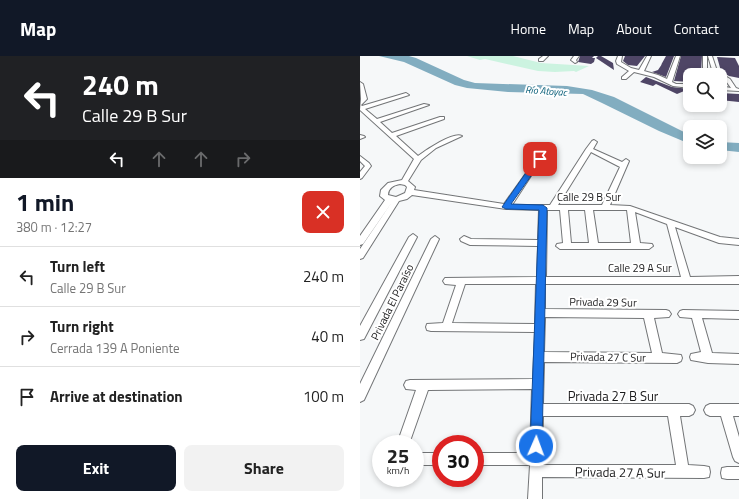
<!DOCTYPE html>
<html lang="en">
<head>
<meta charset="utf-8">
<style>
	:root { --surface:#fff; --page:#f2f2f2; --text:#222; --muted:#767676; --line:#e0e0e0; --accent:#111827 }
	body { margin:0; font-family:"Titillium Web",sans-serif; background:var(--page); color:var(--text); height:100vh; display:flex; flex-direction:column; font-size:15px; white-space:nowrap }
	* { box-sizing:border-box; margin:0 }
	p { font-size:13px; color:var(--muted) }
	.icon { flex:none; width:22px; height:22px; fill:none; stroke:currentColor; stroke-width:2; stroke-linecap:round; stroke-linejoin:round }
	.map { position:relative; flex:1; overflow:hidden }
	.panel { display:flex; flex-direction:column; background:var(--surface); width:360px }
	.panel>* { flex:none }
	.top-card { background:#202124; color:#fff; overflow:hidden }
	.controls { position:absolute; left:323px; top:12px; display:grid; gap:8px }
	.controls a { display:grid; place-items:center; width:44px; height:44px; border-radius:8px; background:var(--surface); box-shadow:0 2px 6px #0003; font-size:20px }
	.speed { position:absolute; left:12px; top:379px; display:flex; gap:8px; font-size:20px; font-weight:700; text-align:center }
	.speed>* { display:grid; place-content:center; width:52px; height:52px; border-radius:50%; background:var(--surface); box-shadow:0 2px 6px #0003; line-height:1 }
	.speed small { font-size:10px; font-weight:400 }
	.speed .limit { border:6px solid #d22; background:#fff; color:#111 }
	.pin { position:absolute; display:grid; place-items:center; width:34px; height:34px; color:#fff; margin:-17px; border-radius:8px; box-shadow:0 2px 6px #0006 }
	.me { position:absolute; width:44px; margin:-22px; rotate:2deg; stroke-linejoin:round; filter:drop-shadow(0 0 3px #0008) }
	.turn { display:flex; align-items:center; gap:14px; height:84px; padding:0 16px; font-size:18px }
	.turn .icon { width:52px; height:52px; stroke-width:2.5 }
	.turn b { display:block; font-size:28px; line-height:34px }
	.lanes { display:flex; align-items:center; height:38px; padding:0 16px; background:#0003; justify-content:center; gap:20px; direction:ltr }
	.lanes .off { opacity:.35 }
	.round { display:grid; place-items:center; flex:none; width:42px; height:42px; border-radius:8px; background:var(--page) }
	.headline { display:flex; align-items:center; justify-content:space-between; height:68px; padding:0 16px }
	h1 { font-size:24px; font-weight:700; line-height:30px; color:var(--accent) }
	.primary-button { display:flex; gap:8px; margin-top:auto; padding:8px 16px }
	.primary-button a { flex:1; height:46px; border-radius:8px; background:var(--accent); color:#fff; font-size:16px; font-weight:700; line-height:46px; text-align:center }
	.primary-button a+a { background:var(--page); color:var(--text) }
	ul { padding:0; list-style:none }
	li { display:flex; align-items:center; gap:12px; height:60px; padding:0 16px; border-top:1px solid var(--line) }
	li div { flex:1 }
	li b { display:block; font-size:15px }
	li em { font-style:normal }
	header { display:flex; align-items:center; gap:24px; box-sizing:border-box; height:56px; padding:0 20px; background:var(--accent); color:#fff }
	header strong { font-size:19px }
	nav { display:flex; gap:22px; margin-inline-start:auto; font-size:14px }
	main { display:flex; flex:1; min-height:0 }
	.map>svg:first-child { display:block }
	.green { fill:#ccf3e0 }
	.water { fill:#82adc0 }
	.building { fill:#4f4666 }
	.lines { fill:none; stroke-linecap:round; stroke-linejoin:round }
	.minor-casing { stroke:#737577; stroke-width:2 }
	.minor { fill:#fff; fill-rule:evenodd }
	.route { fill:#1a73e8; stroke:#114b97 }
	.labels { text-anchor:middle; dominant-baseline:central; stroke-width:4; stroke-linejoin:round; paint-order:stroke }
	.far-water-label { font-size:10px; font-style:italic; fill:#045b76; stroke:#fff }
	.street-label { font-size:11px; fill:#1b1b1c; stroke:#fff }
	.near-street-label { font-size:13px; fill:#1b1b1c; stroke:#fff }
</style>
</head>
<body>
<header>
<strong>Map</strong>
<nav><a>Home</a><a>Map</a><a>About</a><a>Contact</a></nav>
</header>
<main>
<section class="panel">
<div class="top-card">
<div class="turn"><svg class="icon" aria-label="left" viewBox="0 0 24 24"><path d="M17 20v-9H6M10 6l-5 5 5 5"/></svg><div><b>240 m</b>Calle 29 B Sur</div></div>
<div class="lanes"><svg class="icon" aria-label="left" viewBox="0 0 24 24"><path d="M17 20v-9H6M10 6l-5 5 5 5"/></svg><svg class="icon off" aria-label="ahead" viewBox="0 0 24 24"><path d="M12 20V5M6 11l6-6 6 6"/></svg><svg class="icon off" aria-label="ahead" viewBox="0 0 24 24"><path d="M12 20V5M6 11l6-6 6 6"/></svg><svg class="icon off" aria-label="right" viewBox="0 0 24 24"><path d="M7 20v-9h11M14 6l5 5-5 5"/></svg></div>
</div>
<div class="headline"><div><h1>1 min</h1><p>380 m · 12:27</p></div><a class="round" style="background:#d93025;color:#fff"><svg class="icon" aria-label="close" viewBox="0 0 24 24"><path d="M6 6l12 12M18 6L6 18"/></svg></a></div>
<ul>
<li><svg class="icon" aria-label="left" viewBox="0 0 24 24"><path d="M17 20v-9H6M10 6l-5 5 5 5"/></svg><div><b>Turn left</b><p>Calle 29 B Sur</p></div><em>240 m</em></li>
<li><svg class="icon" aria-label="right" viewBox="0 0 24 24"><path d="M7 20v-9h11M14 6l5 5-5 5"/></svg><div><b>Turn right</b><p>Cerrada 139 A Poniente</p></div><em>40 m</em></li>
<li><svg class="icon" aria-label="arrive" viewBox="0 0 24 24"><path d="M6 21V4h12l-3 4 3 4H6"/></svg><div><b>Arrive at destination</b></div><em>100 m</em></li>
</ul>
<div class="primary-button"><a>Exit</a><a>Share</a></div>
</section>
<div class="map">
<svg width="379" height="443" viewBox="0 0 379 443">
	<rect width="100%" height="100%" fill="#f6f8f9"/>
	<path class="green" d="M107,0h46l28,7 48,3 -13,6 -2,-1 -19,1 -17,-1 -53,-12 -5,1z"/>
	<path class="water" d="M19,0h30l7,2 48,22 11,3 92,3 25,4 22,7 76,38v9l-31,-13 -57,-28 -19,-9 -75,-2 -41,-4 -12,-3 -51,-23z
		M360,86l19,1v9l-19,-2z"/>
	<path class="building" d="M220,0h14l-2,2h3l-1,4 -3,2 -13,-2z
		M238,0h3l12,7 1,7 -18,-12z
		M265,0h20l-8,10 -9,-1 -5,-4z
		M306,0h8l-8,21 -14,-5 6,-2 4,-6 -1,1z
		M321,0h21l-1,17 -2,-1v3h-9v7l-16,-1z
		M357,1l18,1 4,8v12l-10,-2 -8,-5z
		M286,21l26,10 17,2 -12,5 -21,-10 -3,2 -13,-4z
		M360,37l19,1v8l-19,-2z"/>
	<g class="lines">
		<g class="minor-casing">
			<path id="minor" d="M183,0h5l-5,5h-4v-2z
				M214,0h5l-3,4 1,2 -2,1 -4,-3z
				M258,0h4l-1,6 10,6 8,2 8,-14h4l-7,15 14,4 9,4 9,-23h4l-8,26 4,2h14v4l-17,-2 -19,-9 -20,-5 -8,7h-4v-2l7,-6 -12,-7 -1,-3z
				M343,0h4v19h-4z
				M348,0h4l5,15 13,8 6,9 3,1v2l-19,-1v-4l11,2 -5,-7 -6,-4v-2l-7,-2z
				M0,26l3,2 4,15 -6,6 1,1 44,-13 3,2 -44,14 12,10 47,-15 5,1 -49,17 12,11 48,-16h4v2l-48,17 22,20c8,-6 36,-25 44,-20l-26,12 -15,12 -13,21 7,6 -1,3 90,14 32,-45v-3h4l2,3 -30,46h38l36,-56 6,-8 2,-1 3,2 -4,7 29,13 4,-3 3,2 -19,44 20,1 90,31 19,2v6l-20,-2 -44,-16 15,50 49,-1v8h-194v25l121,1 3,1 2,3 -2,3 -15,1 8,35 19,2 1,3 -1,3 -4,2 -133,-1 -1,42h146l4,2 2,4 -2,4 -4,2h-9l8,49 16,1 5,1 1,5 -1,5 -5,1 -162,-1v22h-14l2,-34h-55v-12h55l2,-64 -104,1 -19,54h-12l19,-54 -10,-1 -2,-4 2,-4 4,-1 123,-1 2,-47 -104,-1 -4,-1 -1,-3 1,-3 16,-1 13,-38 -11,-1 -2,-3 2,-3 92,-1 1,-31 -68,-1 -9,-4 -1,-2 4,-3 7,3 67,1 1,-30 -33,-1 -94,-14 -5,4 -8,2 -36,57 -3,1v-10l32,-47 -29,42 -3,1v-9l25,-36 -5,-4 1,-6 7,-7 14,-3 12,-21 -54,-49 1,-11zM231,96l29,15 -18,38h-44zM40,128l5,1 2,2 -2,6 -9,4 -8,-2c0,-7 6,-10 12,-11zM187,154h13l3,33 -6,1 -1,2 4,3h89l4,-3 -1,-2 -12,-1 -5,-31 32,12 14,53h-135zM208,154h17l4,33h-18zM233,154h34l4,33h-33zM105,228h71l-1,40 -83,-1zM185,261l99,1 8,35 -108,-1zM183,360h125l8,49h-134z
				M0,79l4,1 1,1 -5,2z
				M0,100l9,7 2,3 -9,12 -2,1v-7l5,-6 -5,-5z
				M53,178l4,3 -53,102 -4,1v-14l49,-89z
				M75,180l4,3 -75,161 -4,2v-18l71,-145z
				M323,254l56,1v8l-37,-1 10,35 27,1v10l-31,-1 -17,-3 -1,-3 1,-3 10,-2 -9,-34 -12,-1 -2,-3 2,-3z
				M350,348h29v12h-6l6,21v26l-4,-2 -2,-4 -12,-41h-11l-4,-2 -2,-4 2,-4z
				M55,397h26v12h-26z
				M367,411h12v12h-12l-5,-1 -1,-5 1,-5z"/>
		</g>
		<use href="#minor" class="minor"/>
	</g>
	<path class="route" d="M177,101l6,2 -32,45 32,1 4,3 -5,238 -1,5 -5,2 -4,-2 -2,-5 9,-236 -33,-1 -4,-2z"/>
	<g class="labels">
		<g class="far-water-label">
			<text transform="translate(186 35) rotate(4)">Río Atoyac</text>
		</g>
		<g class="street-label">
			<text x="229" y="141">Calle 29 B Sur</text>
			<text x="280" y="212">Calle 29 A Sur</text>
			<text transform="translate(32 246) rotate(-64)">Privada El Paraíso</text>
			<text transform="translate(243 246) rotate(1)">Privada 29 Sur</text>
			<text transform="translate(248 301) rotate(1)">Privada 27 C Sur</text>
		</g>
		<g class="near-street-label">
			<text x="253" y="340">Privada 27 B Sur</text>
			<text transform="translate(260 416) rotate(1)">Privada 27 A Sur</text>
		</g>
	</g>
</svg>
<div class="controls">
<a><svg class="icon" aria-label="search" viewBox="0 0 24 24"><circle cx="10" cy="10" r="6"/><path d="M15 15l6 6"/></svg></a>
<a><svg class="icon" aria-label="layers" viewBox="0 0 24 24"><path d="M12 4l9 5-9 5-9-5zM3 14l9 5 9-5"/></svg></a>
</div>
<div class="speed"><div>25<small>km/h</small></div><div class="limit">30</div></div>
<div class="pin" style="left:180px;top:103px;background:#d93025"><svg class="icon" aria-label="arrive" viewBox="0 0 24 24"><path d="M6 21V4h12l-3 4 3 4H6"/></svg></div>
<svg class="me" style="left:176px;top:390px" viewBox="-20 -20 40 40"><circle r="17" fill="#1a73e8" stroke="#fff" stroke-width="3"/><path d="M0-11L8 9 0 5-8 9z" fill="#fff"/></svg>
</div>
</main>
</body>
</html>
